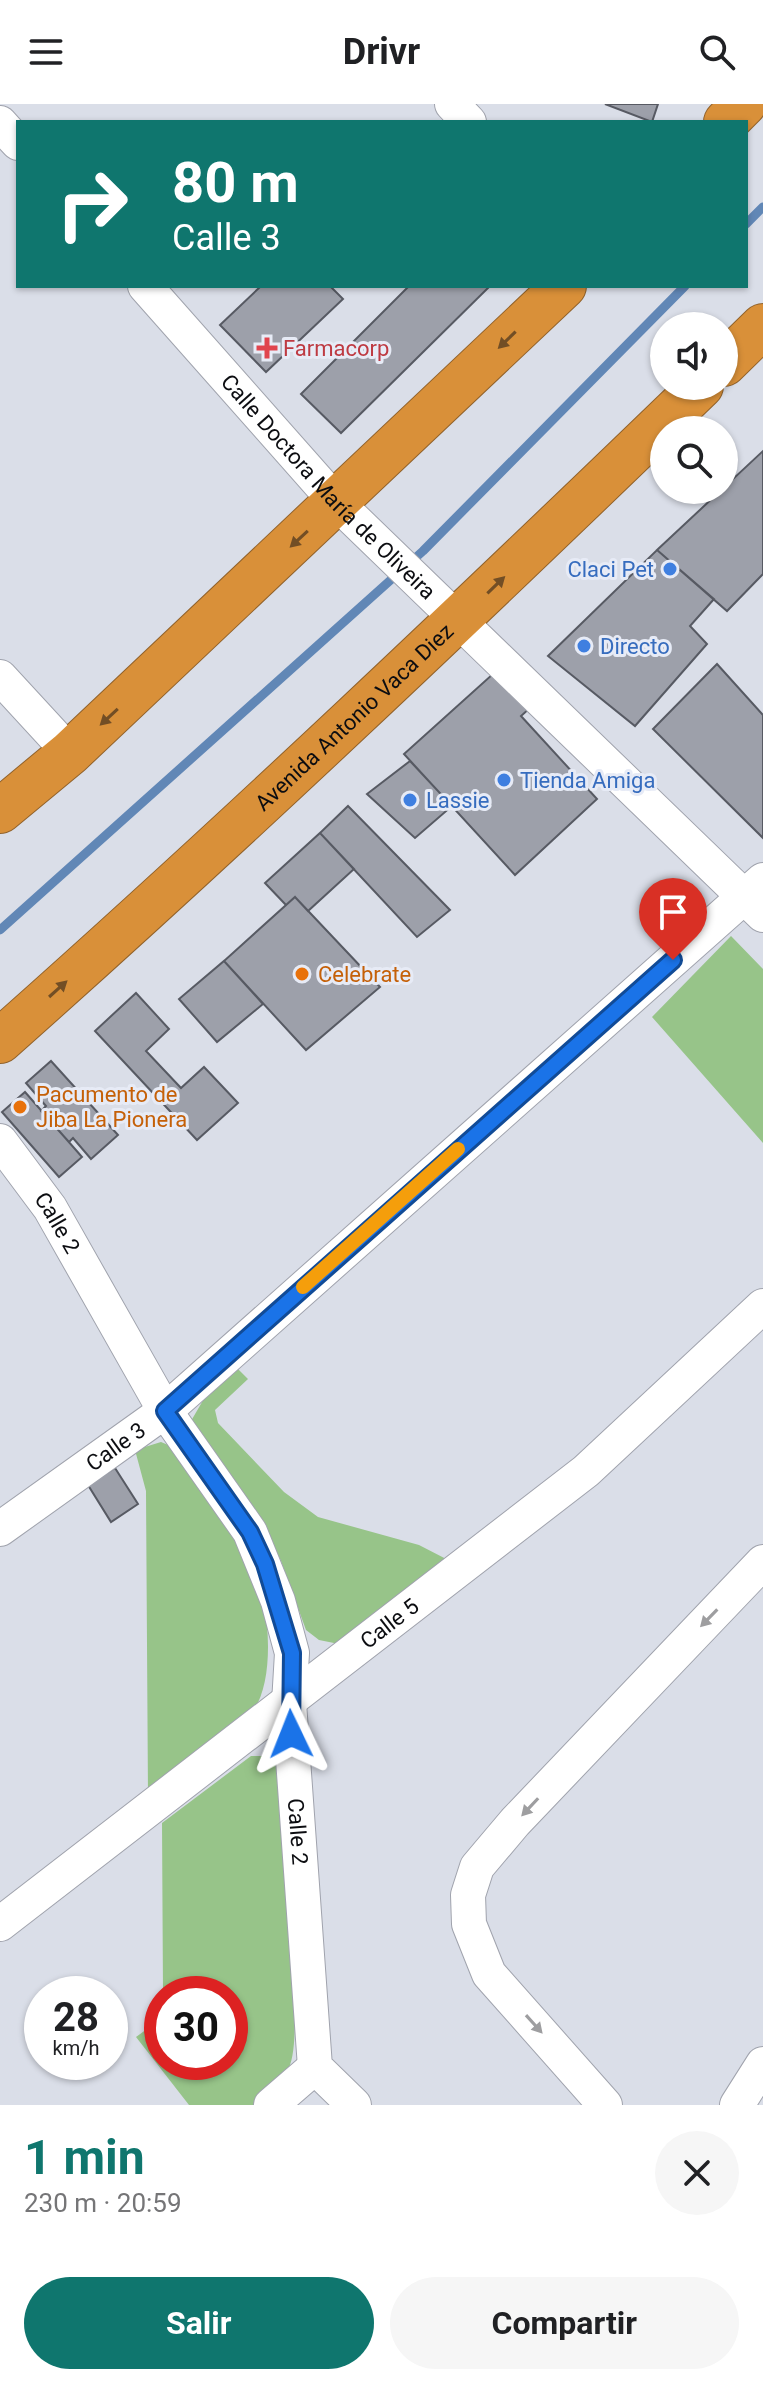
<!DOCTYPE html>
<html lang="es">
<head>
<meta charset="utf-8">
<style>
	:root { --surface:#fff; --page:#f6f6f6; --text:#202124; --muted:#757577; --accent:#0f766e }
	body { margin:0; font-family:Roboto,sans-serif; background:var(--page); color:var(--text); height:100vh; display:flex; flex-direction:column; font-size:30px; white-space:nowrap }
	* { box-sizing:border-box; margin:0 }
	p { font-size:26px; color:var(--muted) }
	.icon { flex:none; width:44px; height:44px; fill:none; stroke:currentColor; stroke-width:2; stroke-linecap:round; stroke-linejoin:round }
	.map { position:relative; height:2001px; overflow:hidden }
	.panel { display:flex; flex-direction:column; background:var(--surface); flex:1 }
	.panel>* { flex:none }
	.banner { position:absolute; left:16px; top:16px; width:732px; height:168px; border-radius:0px; box-shadow:0 2px 6px #0004; background:#0f766e; color:#fff; overflow:hidden }
	.fabs { position:absolute; left:650px; top:208px; display:grid; gap:16px }
	.fabs a { display:grid; place-items:center; width:88px; height:88px; border-radius:50%; background:var(--surface); box-shadow:0 2px 6px #0004; font-size:40px }
	.speed { position:absolute; left:24px; top:1872px; display:flex; gap:16px; font-size:40px; font-weight:700; text-align:center }
	.speed>* { display:grid; place-content:center; width:104px; height:104px; border-radius:50%; background:var(--surface); box-shadow:0 2px 6px #0004; line-height:1 }
	.speed small { font-size:20px; font-weight:400 }
	.speed .limit { border:12px solid #d22; background:#fff; color:#111 }
	.pin { position:absolute; display:grid; place-items:center; width:68px; height:68px; color:#fff; margin:-82px -34px; border-radius:50% 50% 50% 0; rotate:-45deg; box-shadow:0 0 8px #0007 }
	.pin .icon { rotate:45deg }
	.me { position:absolute; width:88px; margin:-44px; rotate:358deg; stroke-linejoin:round; filter:drop-shadow(0 0 6px #0008) }
	.turn { display:flex; align-items:center; gap:28px; height:168px; padding:0 24px; font-size:36px }
	.turn .icon { width:104px; height:104px; stroke-width:2.5 }
	.turn b { display:block; font-size:56px; line-height:68px }
	.round { display:grid; place-items:center; flex:none; width:84px; height:84px; border-radius:42px; background:var(--page) }
	.headline { display:flex; align-items:center; justify-content:space-between; height:136px; padding:0 24px }
	h1 { font-size:48px; font-weight:700; line-height:60px; color:var(--accent) }
	.primary-button { display:flex; gap:16px; margin-top:auto; padding:16px 24px }
	.primary-button a { flex:1; height:92px; border-radius:48px; background:var(--accent); color:#fff; font-size:32px; font-weight:700; line-height:92px; text-align:center }
	.primary-button a+a { background:var(--page); color:var(--text) }
	header { display:flex; justify-content:space-between; align-items:center; height:104px; padding:0 24px; background:var(--surface); font-size:36px; font-weight:700 }
	.map>svg:first-child { display:block }
	.green { fill:#97c489 }
	.lines { fill:none; stroke-linecap:round; stroke-linejoin:round }
	.stream { stroke:#6187b6; stroke-width:9 }
	.building { fill:#9da0aa; stroke:#575a63; stroke-width:2 }
	.minor-casing { stroke:#a0a3ad; stroke-width:36 }
	.highway-casing { stroke:#91622b; stroke-width:46 }
	.minor { stroke:#fff; stroke-width:34 }
	.highway { stroke:#d99039; stroke-width:44 }
	.oneway { fill:#724e25 }
	.oneway2 { fill:#9e9ea0 }
	.route-casing { stroke:#114b97; stroke-width:20 }
	.route { stroke:#1a73e8; stroke-width:14 }
	.slow { stroke:#f59e0b; stroke-width:14 }
	.health-dot { fill:#e0444e; stroke:#e7ebf6; stroke-width:3 }
	.shop-dot { fill:#3f7fe0; stroke:#e7ebf6; stroke-width:3 }
	.food-dot { fill:#e8710a; stroke:#e7ebf6; stroke-width:3 }
	.labels { text-anchor:middle; dominant-baseline:central; stroke-width:6; stroke-linejoin:round; paint-order:stroke }
	.health-label { font-size:22px; fill:#be3a42; stroke:#e7ebf6; text-anchor:start }
	.street-label { font-size:22px; fill:#0c0d11; stroke:#e7ebf6 }
	.shop-label { font-size:22px; fill:#366cbe; stroke:#e7ebf6; text-anchor:start }
	.food-label { font-size:22px; fill:#c56008; stroke:#e7ebf6; text-anchor:start }
</style>
</head>
<body>
<header><svg class="icon" aria-label="menu" viewBox="0 0 24 24"><path d="M4 6h16M4 12h16M4 18h16"/></svg>Drivr<svg class="icon" aria-label="search" viewBox="0 0 24 24"><circle cx="10" cy="10" r="6"/><path d="M15 15l6 6"/></svg></header>
<div class="map">
<svg width="763" height="2001" viewBox="0 0 763 2001">
	<rect width="100%" height="100%" fill="#dadee8"/>
	<path class="green" d="M731,832l32,33v174l-111,-126z
		M238,1265l10,10 -33,31 3,13 66,69 34,25 101,28 33,17 -113,82 -20,-4 -13,-10 -25,-69 -12,-24 -78,-116 14,-24z
		M161,1338l12,5c22,31 60,71 76,104 19,37 31,133 0,165 -29,30 -68,54 -101,81l-2,-306 -11,-41z
		M251,1652h18l6,6 2,12 18,252c-2,45 -5,47 -37,79h-69l-53,-68 26,-19v44h68v-68h-67l-1,-171z"/>
	<g class="lines">
		<path class="stream" d="M746,120l17,-17
			M0,826l423,-379 262,-265"/>
	</g>
	<path class="building" d="M605,0h53l-6,18z
		M261,182h69l13,13 -77,73 -46,-47z
		M409,182h81l-149,147 -40,-39z
		M763,347v123l-36,37 -70,-61z
		M657,446l57,49 -24,27 17,18 -72,82 -87,-70z
		M717,560l46,51v123l-110,-109z
		M494,569l37,34 -10,9 76,83 -82,76 -111,-121z
		M410,657l42,45 -37,32 -48,-44z
		M348,702l102,104 -33,27 -97,-104z
		M320,729l34,36 -46,42 -13,-14 -9,8 -21,-22z
		M295,793l85,90 -74,63 -82,-89z
		M224,857l39,43 -46,38 -38,-43z
		M136,889l33,36 -23,22 35,37 23,-21 34,36 -41,37 -102,-109z
		M51,957l67,74 -27,24 -18,-21 -4,4 -28,-31 5,-5 -20,-23z
		M25,988l57,65 -23,20 -57,-65z
		M115,1364l23,36 -27,18 -23,-37z"/>
	<g class="lines">
		<g class="minor-casing">
			<g id="minor">
				<path d="M452,0l17,18"/>
				<path d="M0,19l18,20"/>
				<path id="s1" d="M145,182l192,217 426,412"/>
				<path d="M0,573l70,76"/>
				<path id="s2" d="M0,1037l50,67 115,203 85,121 28,69 14,52 -3,50 26,364 39,38"/>
				<path id="s3" d="M0,1425l165,-118 598,-531"/>
				<path id="s4" d="M0,1820l586,-453 177,-165"/>
				<path d="M271,2001l44,-38"/>
				<path d="M605,2001l-116,-131 -20,-50 -1,-29 9,-28 38,-45 248,-260"/>
				<path d="M737,2001l26,-41"/>
			</g>
		</g>
		<g class="highway-casing">
			<g id="highway">
				<path d="M726,18l18,-18"/>
				<path d="M724,260l39,-38"/>
				<path d="M0,707l70,-58 494,-467"/>
				<path id="s5" d="M0,937c239,-212 471,-433 701,-655"/>
			</g>
		</g>
		<use href="#minor" class="minor"/>
		<use href="#highway" class="highway"/>
	</g>
	<defs><path id="oneway-solid" d="M-6-.8H1V-3.2L6.5 0L1 3.2V.8H-6Z" transform="scale(2)"/></defs>
	<g class="oneway">
		<use href="#oneway-solid" transform="translate(507 236) rotate(136)"/>
		<use href="#oneway-solid" transform="translate(299 435) rotate(137)"/>
		<use href="#oneway-solid" transform="translate(496 481) rotate(-44)"/>
		<use href="#oneway-solid" transform="translate(109 613) rotate(137)"/>
		<use href="#oneway-solid" transform="translate(58 885) rotate(-42)"/>
	</g>
	<g class="oneway2">
		<use href="#oneway-solid" transform="translate(709 1514) rotate(134)"/>
		<use href="#oneway-solid" transform="translate(530 1703) rotate(133)"/>
		<use href="#oneway-solid" transform="translate(534 1920) rotate(48)"/>
	</g>
	<g class="lines">
		<g class="route-casing">
			<path id="route" d="M291,1630l1,-81 -27,-89 -15,-32 -85,-121 508,-451"/>
		</g>
		<use href="#route" class="route"/>
		<path class="slow" d="M303,1183l155,-138"/>
	</g>
	<path class="health-dot" d="M263 232h8v8h8v8h-8v8h-8v-8h-8v-8h8z"/>
	<g class="shop-dot">
		<circle cx="670" cy="465" r="8"/>
		<circle cx="584" cy="542" r="8"/>
		<circle cx="504" cy="676" r="8"/>
		<circle cx="410" cy="696" r="8"/>
	</g>
	<g class="food-dot">
		<circle cx="302" cy="870" r="8"/>
		<circle cx="20" cy="1003" r="8"/>
	</g>
	<g class="labels">
		<g class="health-label">
			<text x="283" y="244">Farmacorp</text>
		</g>
		<g class="street-label">
			<text stroke="none"><textPath href="#s1" startOffset="272">Calle Doctora María de Oliveira</textPath></text>
			<text stroke="none"><textPath href="#s5" startOffset="480">Avenida Antonio Vaca Diez</textPath></text>
			<text stroke="none"><textPath href="#s2" startOffset="100">Calle 2</textPath></text>
			<text stroke="none"><textPath href="#s3" startOffset="142">Calle 3</textPath></text>
			<text stroke="none"><textPath href="#s4" startOffset="492">Calle 5</textPath></text>
			<text stroke="none"><textPath href="#s2" startOffset="772">Calle 2</textPath></text>
		</g>
		<g class="shop-label">
			<text x="654" y="465" text-anchor="end">Claci Pet</text>
			<text x="600" y="542">Directo</text>
			<text x="520" y="676">Tienda Amiga</text>
			<text x="426" y="696">Lassie</text>
		</g>
		<g class="food-label">
			<text x="318" y="870">Celebrate</text>
			<text x="36" y="990">Pacumento de<tspan x="36" dy="25">Jiba La Pionera</tspan></text>
		</g>
	</g>
</svg>
<div class="fabs">
<a><svg class="icon" aria-label="sound" viewBox="0 0 24 24"><path d="M4 9h4l5-4v14l-5-4H4zM17 9q2 3 0 6"/></svg></a>
<a><svg class="icon" aria-label="search" viewBox="0 0 24 24"><circle cx="10" cy="10" r="6"/><path d="M15 15l6 6"/></svg></a>
</div>
<div class="speed"><div>28<small>km/h</small></div><div class="limit">30</div></div>
<div class="pin" style="left:673px;top:856px;background:#d93025"><svg class="icon" aria-label="arrive" viewBox="0 0 24 24"><path d="M6 21V4h12l-3 4 3 4H6"/></svg></div>
<svg class="me" style="left:291px;top:1630px" viewBox="-20 -20 40 40"><path d="M0-17L14 15 0 8-14 15z" fill="#1a73e8" stroke="#fff" stroke-width="4"/></svg>
<div class="banner">
<div class="turn"><svg class="icon" aria-label="right" viewBox="0 0 24 24"><path d="M7 20v-9h11M14 6l5 5-5 5"/></svg><div><b>80 m</b>Calle 3</div></div>
</div>
</div>
<section class="panel">
<div class="headline"><div><h1>1 min</h1><p>230 m · 20:59</p></div><a class="round"><svg class="icon" aria-label="close" viewBox="0 0 24 24"><path d="M6 6l12 12M18 6L6 18"/></svg></a></div>
<div class="primary-button"><a>Salir</a><a>Compartir</a></div>
</section>
</body>
</html>
